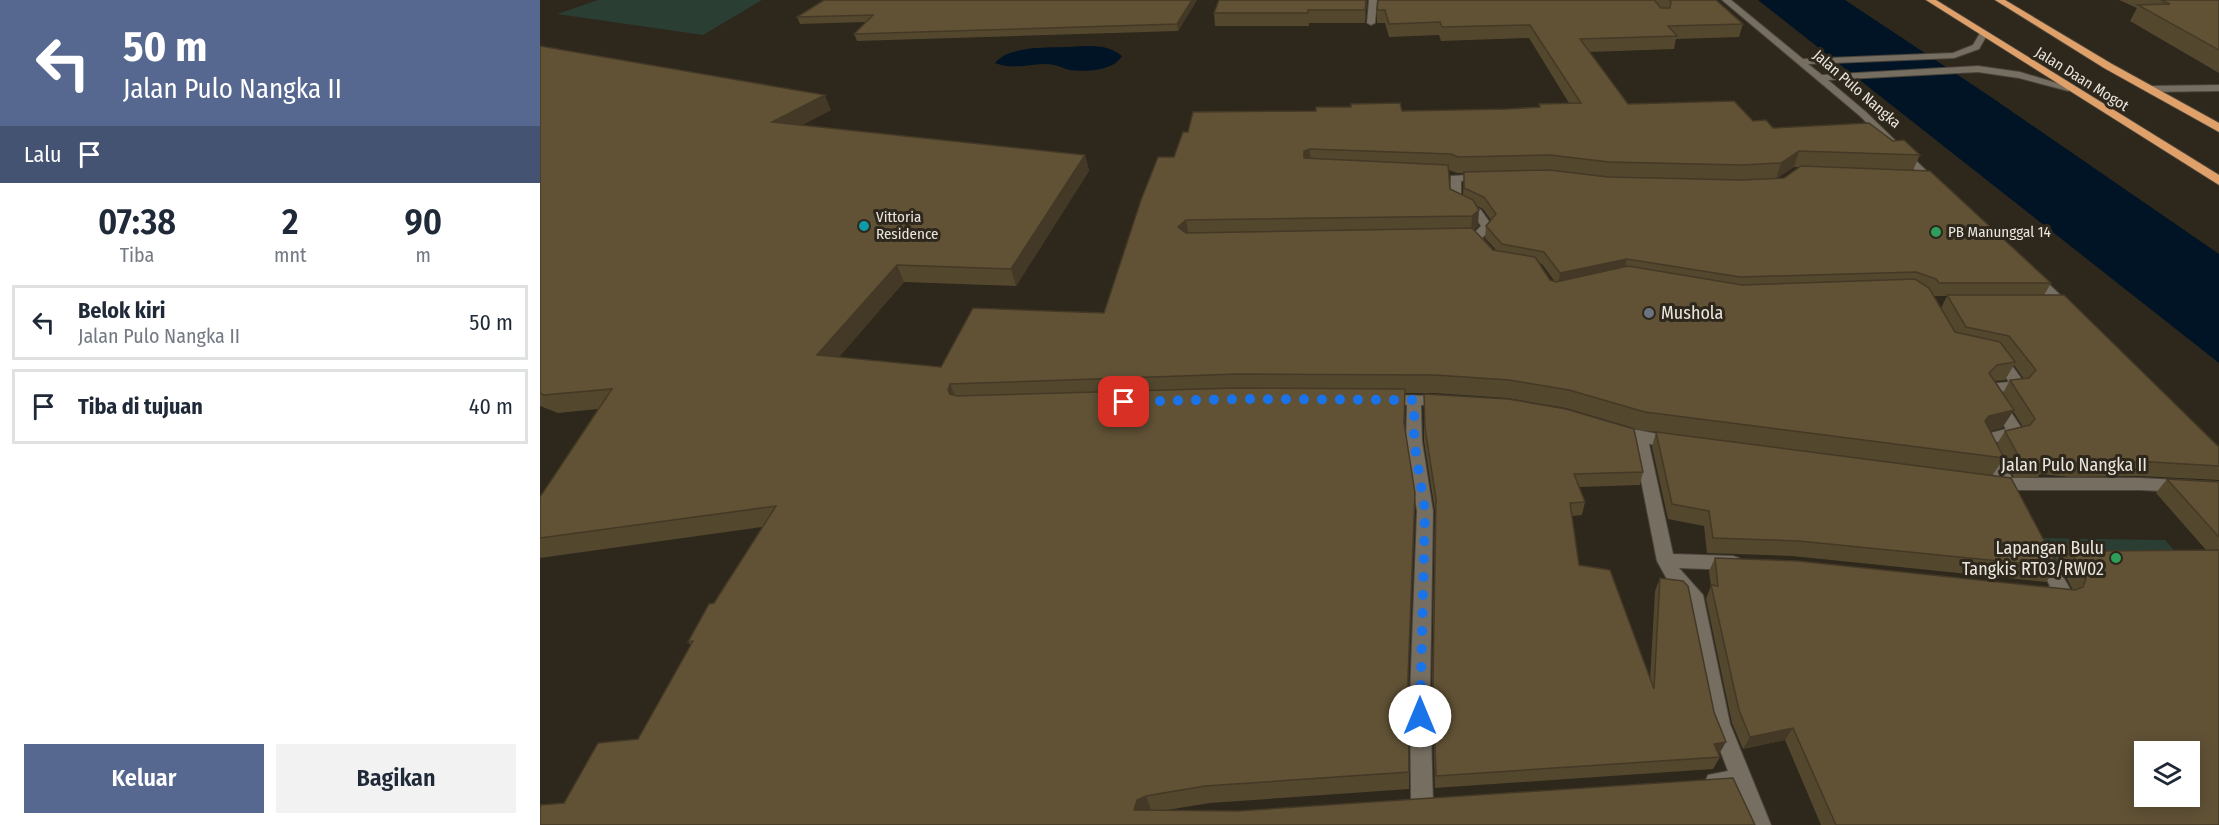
<!DOCTYPE html>
<html lang="id">
<head>
<meta charset="utf-8">
<style>
	:root { --surface:#fff; --page:#f2f2f3; --text:#1f2937; --muted:#747a83; --line:#e0e1e3; --accent:#576890 }
	body { margin:0; font-family:"Fira Sans Condensed",sans-serif; background:var(--page); color:var(--text); height:100vh; display:flex; flex-direction:column; font-size:22px; white-space:nowrap }
	* { box-sizing:border-box; margin:0 }
	p { font-size:20px; color:var(--muted) }
	.icon { flex:none; width:33px; height:33px; fill:none; stroke:currentColor; stroke-width:2; stroke-linecap:round; stroke-linejoin:round }
	.map { position:relative; flex:1; overflow:hidden }
	.panel { display:flex; flex-direction:column; background:var(--surface); width:540px }
	.panel>* { flex:none }
	.hud { background:#576890; color:#fff; overflow:hidden }
	.buttons { position:absolute; left:1594px; top:741px; display:grid; gap:12px }
	.buttons a { display:grid; place-items:center; width:66px; height:66px; border-radius:0px; background:var(--surface); box-shadow:0 3px 15px #0003; font-size:30px }
	.pin { position:absolute; display:grid; place-items:center; width:51px; height:51px; color:#fff; margin:-26px; border-radius:12px; box-shadow:0 3px 9px #0006 }
	.me { position:absolute; width:66px; margin:-33px; rotate:0deg; stroke-linejoin:round; filter:drop-shadow(0 0 4px #0008) }
	.turn { display:flex; align-items:center; gap:21px; height:126px; padding:0 24px; font-size:27px }
	.turn .icon { width:78px; height:78px; stroke-width:2.5 }
	.turn b { display:block; font-size:42px; line-height:51px }
	.then { display:flex; align-items:center; height:57px; padding:0 24px; background:#0003; gap:12px; font-size:22px }
	.eta { display:flex; justify-content:space-evenly; align-items:center; height:102px; text-align:center }
	.eta b { font-size:36px; font-weight:600; line-height:42px }
	.primary-button { display:flex; gap:12px; margin-top:auto; padding:12px 24px }
	.primary-button a { flex:1; height:69px; border-radius:0px; background:var(--accent); color:#fff; font-size:24px; font-weight:600; line-height:69px; text-align:center }
	.primary-button a+a { background:var(--page); color:var(--text) }
	ul { padding:0; list-style:none }
	li { display:flex; align-items:center; gap:18px; height:75px; margin:0 12px 9px; padding:0 12px; border:3px solid var(--line); border-radius:0px }
	li div { flex:1 }
	li b { display:block; font-size:22px }
	li em { font-style:normal }
	main { display:flex; flex:1; min-height:0 }
	.map>svg:first-child { display:block }
	.green { fill:#2b3e34 }
	.water { fill:#001426 }
	.lines { fill:none; stroke-linecap:round; stroke-linejoin:round }
	.minor-casing { stroke:#49433a; stroke-width:2 }
	.highway-casing { stroke:#49433a; stroke-width:2 }
	.minor { fill:#756e61; fill-rule:evenodd }
	.highway { fill:#dfa169; fill-rule:evenodd }
	.wall { fill:#53472e; fill-rule:evenodd }
	.shaded-wall { fill:#443926 }
	.building { fill:#615236; stroke:#443926; stroke-width:1.5; fill-rule:evenodd }
	.route { stroke:#1a73e8; stroke-width:10; stroke-dasharray:0 18 }
	.culture-dot { fill:#0f9aa8; stroke:#2d271c; stroke-width:2 }
	.leisure-dot { fill:#2e9e5b; stroke:#2d271c; stroke-width:2 }
	.worship-dot { fill:#6b7280; stroke:#2d271c; stroke-width:2 }
	.labels { text-anchor:middle; dominant-baseline:central; stroke-width:6; stroke-linejoin:round; paint-order:stroke }
	.far-street-label { font-size:15px; fill:#eae6df; stroke:#2d271c }
	.far-poi-label { font-size:15px; fill:#eae6df; stroke:#2d271c; text-anchor:start }
	.poi-label { font-size:18px; fill:#eae6df; stroke:#2d271c; text-anchor:start }
	.street-label { font-size:18px; fill:#eae6df; stroke:#2d271c }
</style>
</head>
<body>
<main>
<section class="panel">
<div class="hud">
<div class="turn"><svg class="icon" aria-label="left" viewBox="0 0 24 24"><path d="M17 20v-9H6M10 6l-5 5 5 5"/></svg><div><b>50 m</b>Jalan Pulo Nangka II</div></div>
<div class="then">Lalu<svg class="icon" aria-label="arrive" viewBox="0 0 24 24"><path d="M6 21V4h12l-3 4 3 4H6"/></svg></div>
</div>
<div class="eta">
<div><b>07:38</b><p>Tiba</p></div>
<div><b>2</b><p>mnt</p></div>
<div><b>90</b><p>m</p></div>
</div>
<ul>
<li><svg class="icon" aria-label="left" viewBox="0 0 24 24"><path d="M17 20v-9H6M10 6l-5 5 5 5"/></svg><div><b>Belok kiri</b><p>Jalan Pulo Nangka II</p></div><em>50 m</em></li>
<li><svg class="icon" aria-label="arrive" viewBox="0 0 24 24"><path d="M6 21V4h12l-3 4 3 4H6"/></svg><div><b>Tiba di tujuan</b></div><em>40 m</em></li>
</ul>
<div class="primary-button"><a>Keluar</a><a>Bagikan</a></div>
</section>
<div class="map">
<svg width="1679" height="825" viewBox="0 0 1679 825">
	<rect width="100%" height="100%" fill="#2d271c"/>
	<path class="green" d="M58,0h164l-59,35 -146,-21z
		M1497,538l128,2 38,44 -135,-7z"/>
	<path class="water" d="M1218,0h87l143,95 231,159v109z
		M543,46c15,0 27,0 39,10 -9,15 -36,16 -52,14 -8,-2 -15,-6 -23,-6 -18,0 -34,6 -52,-1 16,-20 63,-14 88,-17z"/>
	<g class="lines">
		<g class="minor-casing">
			<path id="minor" d="M829,0h8l-2,23 -4,2 -4,-2z
				M1182,0h9l72,59 150,-6 20,-8 7,-12 7,2 -8,14 -25,9 -146,6 14,11 156,-9 42,6 53,16 -5,3 -49,-13 -41,-6 -150,8 38,32 73,71 -1,2h-8l-70,-69z
				M1679,85v6l-70,1 -5,-3 5,-3z
				M942,174l4,1v4l-25,2v20l20,9 12,17 -11,11 9,10 -6,4 -4,-1 -12,-13 12,-12 -8,-12 -23,-11 1,-27z
				M1493,272l4,1 35,33 2,3 -2,3h-10l-33,-33 -2,-3 2,-3z
				M1458,352l5,1 23,32 -7,5 -21,2 26,40 -3,4 -28,7 19,35h128l79,4v12l-79,-4h-122l-2,5h-12l-3,-5 -13,-2 -2,-4 2,-4 7,-2 -19,-38 3,-4 27,-7 -25,-40 7,-5 21,-2 -18,-26z
				M846,395l57,1 7,5 -7,5 -22,-1 1,36 11,70 -3,184 3,108 -3,8 -8,3 -8,-3 -3,-8 -1,-108 7,-184 -11,-70 1,-36 -26,-2 -2,-3z
				M1077,426l56,11 5,1 3,4 -3,4 -5,1 -24,-3 24,110 60,2 6,2 3,5 -3,5 -6,2 -54,-2 24,27 27,129 41,101h-22l-13,-34 -20,2 -8,-4 -3,-7 3,-7 20,-4 -18,-47 -25,-126 -17,-17 -11,-20 -24,-121 -21,-5 -3,-4 3,-4z
				M1504,551l6,2 20,36 3,5 -3,5 -6,2 -18,-3 -3,-5 3,-5 4,-2 -15,-28 3,-5z"/>
		</g>
		<g class="highway-casing">
			<path id="highway" d="M1386,0h10l283,175v10z
				M1455,0h10l107,64 107,59v9l-115,-64z"/>
		</g>
		<use href="#minor" class="minor"/>
		<use href="#highway" class="highway"/>
	</g>
	<path class="wall" d="M657,0l-19,31 -321,10 -3,-7 12,-12 -66,2 -3,-7z
		M679,0h148l-2,23h-56v3h-94l-1,-13z
		M1114,0h62l27,24 -4,13 -63,2 -2,10 -85,3 39,52 125,17 20,7 120,13 27,14 -7,15 138,113 -7,12 175,152v33l-79,-4 -70,1 -30,-3 -2,3 -24,1 -11,-22 1,2 -12,18 66,91 -12,15 -254,-26 -85,-3 -3,-27 -36,-7 -16,-72 4,-15 -16,-2 -74,-22 -59,-10 -73,-5h-29l-1,31 4,254 1,94v17l-199,14 -49,8 594,14 -1191,-22 74,-64 53,-94 -3,-3 26,-39 48,-76 -222,31v-61l58,-88 -40,4 -18,-7v-360l291,64 -29,15 283,30 4,16 -73,115 -112,-4 -65,75 102,10 163,-54 70,-156 14,-25 214,-21 106,-2 31,-1v-4l30,-1 -40,-65 -88,3 -2,-6 -50,2 -4,-14h-8v-13zM1254,167h6l-16,11h-7zM909,170l8,3h7l-1,22 -13,-6zM937,206l6,3 8,11 -5,6 -1,12 11,12h-3l-19,-20 4,-4zM999,263l3,1 13,18 -5,-2zM1394,296h13l-6,12zM1474,365l10,14 -14,1 -7,13 -8,-12 10,-1zM1473,411l10,16 -18,4 -8,13 -7,-13 12,-3z
		M1579,0h100v73l-89,-52 7,-13z
		M884,394l219,78 -3,13 -61,2 6,15 -3,13 -10,1 7,49 71,115 5,-89 5,-13 59,176 1,3 -7,12 -278,19 -3,-93 3,-184 -11,-70z
		M1627,479l52,3v343h-398l-36,-85 -42,9 -11,-26 -26,-124 5,-13 -2,-15 6,-13 358,32 -17,-32 11,-14 33,7 106,-1 -50,-57z"/>
	<path class="shaded-wall" d="M652,0h5l-19,31 -1,-7z
		M826,0h1l-2,23v-13z
		M285,95l6,15 -52,27 -7,-15z
		M770,149l1,16 -6,2 -1,-16z
		M1259,151l-5,16 -18,12 5,-16z
		M545,155l4,16 -73,115 -5,-17z
		M939,210l-1,16 -7,7 1,-17z
		M646,220l3,17 -11,-10z
		M1087,259l-3,12 -66,14 2,-12z
		M357,265l7,17 -78,90 -9,-17z
		M410,384l7,18 -2,6 -7,-18z
		M1474,410l-12,18 -24,6 7,-13 4,-5z
		M1253,728l-8,12 -42,9 7,-12z
		M1186,742l-7,12 -11,3 6,-13z
		M606,796l6,16 -18,-2 3,-10z"/>
	<path class="building" d="M284,0h368l-15,24 -323,10 19,-19 -76,2z
		M679,0h147l-1,10h-57v3h-94z
		M838,0h276l7,8h9l1,-6 -2,-2h47l27,24 -75,2 9,10 -97,3 48,65 106,-3 19,20 13,-1 7,8 96,-5 24,18 11,-1 16,15 -121,-4 -18,12 -39,2 -133,-3 -59,-7 -92,2 -7,-3 -141,-5 -6,2v7l144,7 2,24 23,11 6,10 -7,6 -286,4 -8,7 8,6 286,-5 21,22 42,7 15,23 6,2 72,-16 114,19 173,-6 14,9 26,44 45,10 15,20 -18,3 -8,8 25,37 -25,6 -4,5 19,37 -359,-46 -76,-22 -60,-10 -74,-5 -198,-1 -287,10 -2,6 2,4 7,2 280,-8 168,1 -1,34 11,70 -7,185 1,94 -204,14 -59,10 -9,4 -3,10 104,1 495,-33 22,47h-1215v-17l1,-3 23,-2 34,-60 40,-4 55,-98 -5,1 21,-38 5,-1 62,-97 -236,32v-41l72,-108 -68,6 -4,-2v-347l285,49 -53,27 313,33 -74,114 -114,-4 -80,90 124,12 32,-59 131,5 37,-113 17,-43h16l9,-25h5l5,-20 123,-1v-4h35v-3l49,-1 2,8 106,-2 32,-2 -1,-3 42,-1 -51,-78 -88,2 -2,-5 -51,2 -4,-14h-8z
		M1621,0h58v50l-81,-45 32,-1z
		M1261,166l129,5 121,112h-112l-3,-4 -20,-7 -176,5 -113,-18 -67,14 -16,-21 -42,-8 -16,-18 10,-12 -12,-17 -20,-9v-16l85,-2 59,7 133,3 43,-2z
		M1407,295h117l155,152v19l-68,-4 -71,1 -35,-3 2,4h-24l-18,-33 25,-6 5,-6 -25,-39 19,-2 7,-8 -27,-34 -43,-9z
		M884,394l84,5 58,10 68,20 9,43 -69,2 11,28 -15,1 9,62 31,5 44,119 6,-111 23,3 5,5 26,126 12,30 -12,2 6,13 -284,19 -3,-94 3,-184 -11,-70z
		M1116,432l355,46 47,89 -259,-26 -86,-3 -4,-27 -37,-7z
		M1627,479l52,3v55z
		M1527,544l29,1 4,6 119,-1v275h-383l-43,-97 -43,9 -11,-27 -28,-125 7,1 -3,-28 83,3 277,29 8,-3 3,-8zM1605,752h45v44h-45z"/>
	<g class="lines">
		<path class="route" d="M584,402l115,-3 175,1v41l11,70 -5,205"/>
	</g>
	<circle class="culture-dot" cx="324" cy="226" r="6"/>
	<g class="leisure-dot">
		<circle cx="1396" cy="232" r="6"/>
		<circle cx="1576" cy="558" r="6"/>
	</g>
	<circle class="worship-dot" cx="1109" cy="313" r="6"/>
	<g class="labels">
		<g class="far-street-label">
			<text transform="translate(1542 79) rotate(32)">Jalan Daan Mogot</text>
			<text transform="translate(1317 89) rotate(41)">Jalan Pulo Nangka</text>
		</g>
		<g class="far-poi-label">
			<text x="336" y="217">Vittoria<tspan x="336" dy="17">Residence</tspan></text>
			<text x="1408" y="232">PB Manunggal 14</text>
		</g>
		<g class="poi-label">
			<text x="1121" y="313">Mushola</text>
			<text x="1564" y="548" text-anchor="end">Lapangan Bulu<tspan x="1564" dy="21">Tangkis RT03/RW02</tspan></text>
		</g>
		<g class="street-label">
			<text x="1534" y="465">Jalan Pulo Nangka II</text>
		</g>
	</g>
</svg>
<div class="buttons">
<a><svg class="icon" aria-label="layers" viewBox="0 0 24 24"><path d="M12 4l9 5-9 5-9-5zM3 14l9 5 9-5"/></svg></a>
</div>
<div class="pin" style="left:584px;top:402px;background:#d93025"><svg class="icon" aria-label="arrive" viewBox="0 0 24 24"><path d="M6 21V4h12l-3 4 3 4H6"/></svg></div>
<svg class="me" style="left:880px;top:716px" viewBox="-20 -20 40 40"><circle r="19" fill="#fff"/><path d="M0-13L10 11 0 6-10 11z" fill="#1a73e8"/></svg>
</div>
</main>
</body>
</html>
